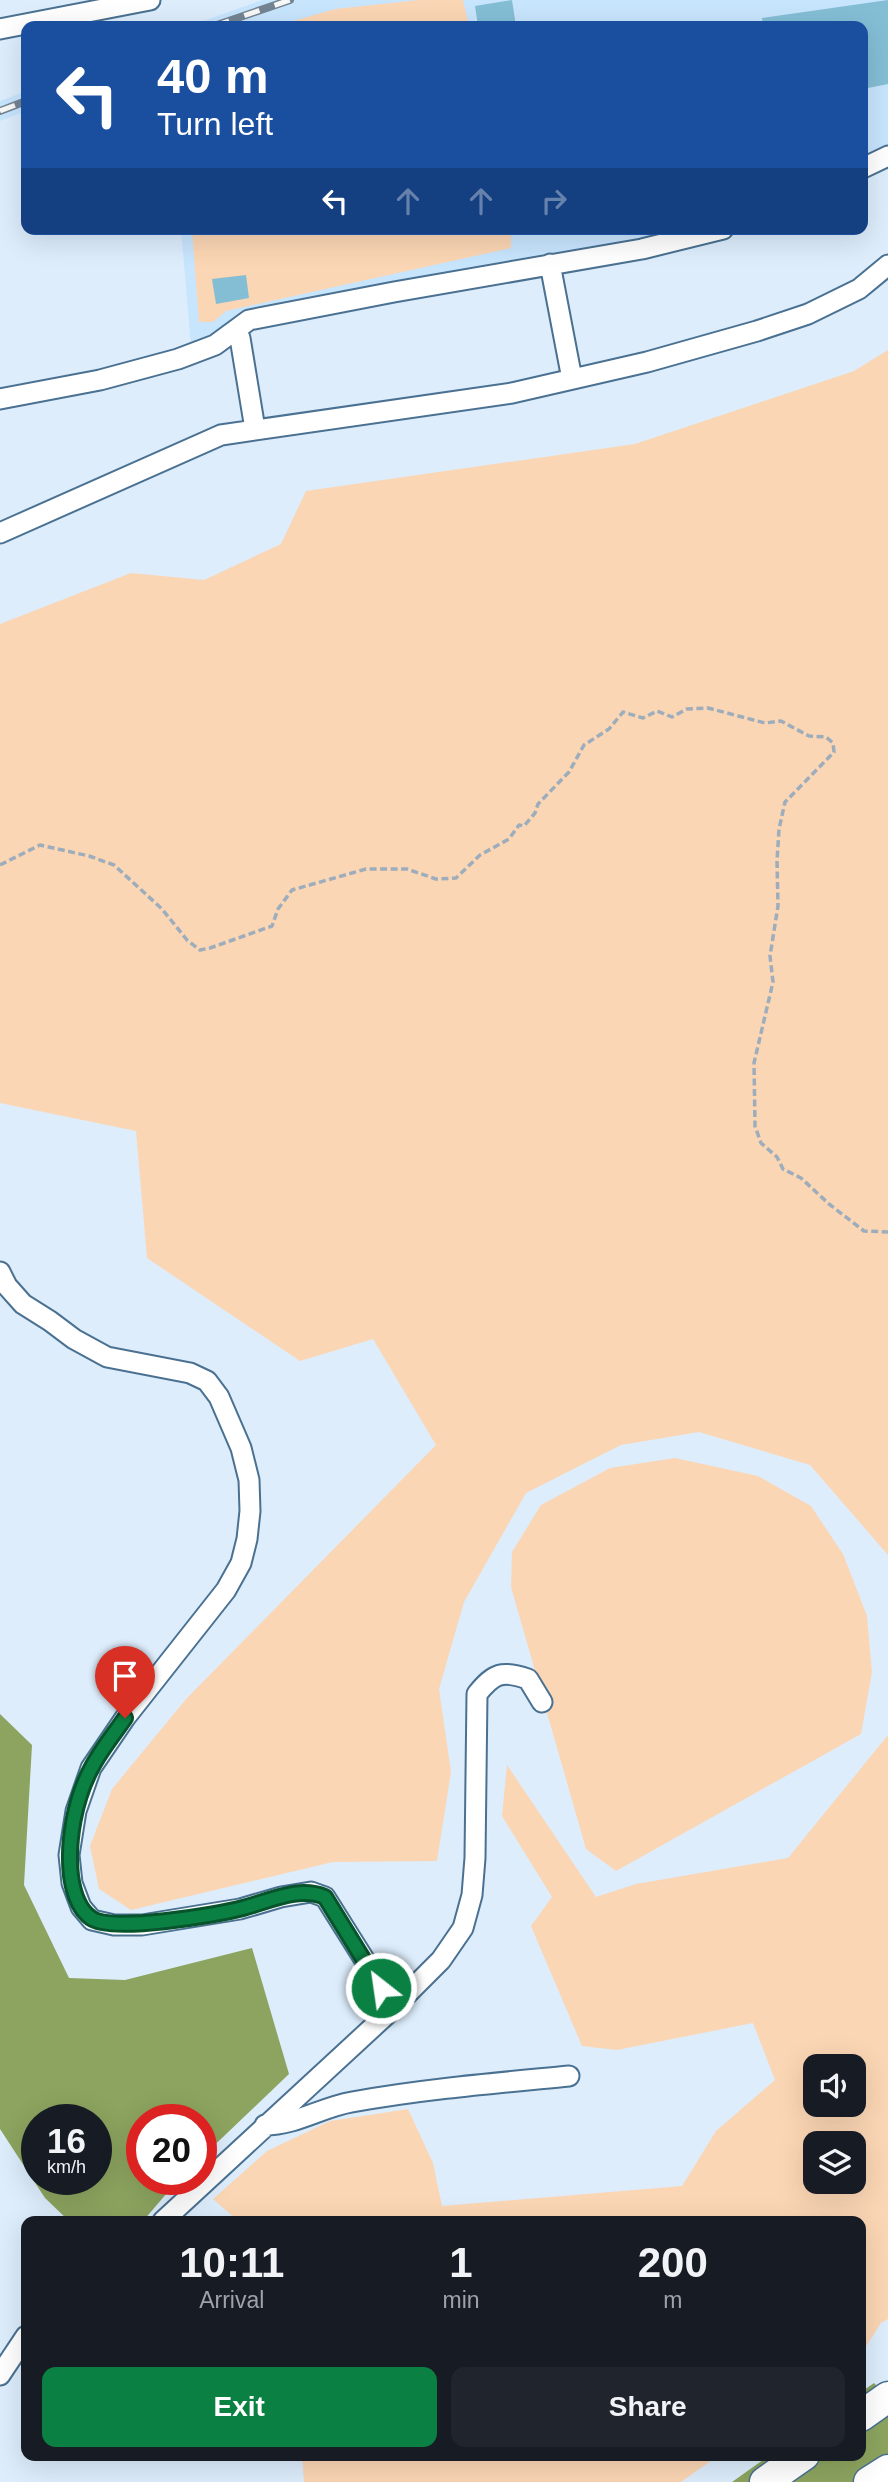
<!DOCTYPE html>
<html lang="en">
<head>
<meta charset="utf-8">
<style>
	:root { --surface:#171b24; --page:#20242c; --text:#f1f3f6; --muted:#9ea1a6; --accent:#0b8043 }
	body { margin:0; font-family:Helvetica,sans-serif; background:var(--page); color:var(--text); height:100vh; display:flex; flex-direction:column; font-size:26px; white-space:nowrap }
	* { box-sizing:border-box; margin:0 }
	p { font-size:23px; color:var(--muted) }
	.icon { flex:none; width:38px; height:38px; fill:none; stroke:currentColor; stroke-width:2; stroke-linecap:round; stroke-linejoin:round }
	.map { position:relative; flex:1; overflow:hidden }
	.drawer { position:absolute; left:21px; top:2216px; width:845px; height:245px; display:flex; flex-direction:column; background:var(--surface); border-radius:14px; box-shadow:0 7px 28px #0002 }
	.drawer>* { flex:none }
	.hud { position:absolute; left:21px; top:21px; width:847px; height:214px; border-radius:14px; box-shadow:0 7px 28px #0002; background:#1a4fa0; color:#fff; overflow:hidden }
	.controls { position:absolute; left:803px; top:2054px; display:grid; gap:14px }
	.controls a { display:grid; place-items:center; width:63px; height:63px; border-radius:14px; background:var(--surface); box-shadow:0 7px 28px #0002; font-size:35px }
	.speed { position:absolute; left:21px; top:2104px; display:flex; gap:14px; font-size:35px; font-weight:700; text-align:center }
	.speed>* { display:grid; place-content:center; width:91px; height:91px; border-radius:50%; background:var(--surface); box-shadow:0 7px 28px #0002; line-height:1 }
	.speed small { font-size:18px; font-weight:400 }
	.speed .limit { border:10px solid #d22; background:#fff; color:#111 }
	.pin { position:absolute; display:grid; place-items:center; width:60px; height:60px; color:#fff; margin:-72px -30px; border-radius:50% 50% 50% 0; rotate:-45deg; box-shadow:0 0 7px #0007 }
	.pin .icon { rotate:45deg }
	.me { position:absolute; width:77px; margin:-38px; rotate:330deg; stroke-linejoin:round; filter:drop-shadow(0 0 5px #0008) }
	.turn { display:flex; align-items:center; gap:24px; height:147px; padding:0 21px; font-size:32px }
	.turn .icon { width:91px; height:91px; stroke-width:2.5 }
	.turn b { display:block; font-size:49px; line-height:60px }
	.lanes { display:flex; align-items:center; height:66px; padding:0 21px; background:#0003; justify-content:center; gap:35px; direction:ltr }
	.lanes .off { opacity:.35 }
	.eta { display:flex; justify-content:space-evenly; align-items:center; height:119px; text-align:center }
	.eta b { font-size:42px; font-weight:600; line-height:49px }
	.cta { display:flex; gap:14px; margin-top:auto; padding:14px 21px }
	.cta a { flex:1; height:80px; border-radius:14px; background:var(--accent); color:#fff; font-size:28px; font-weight:600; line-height:80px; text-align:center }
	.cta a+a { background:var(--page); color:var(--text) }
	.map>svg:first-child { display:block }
	.built { fill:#c8e5fe }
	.green { fill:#fbd6b4; fill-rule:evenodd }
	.water { fill:#8ca45f; fill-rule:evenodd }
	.building { fill:#84bed5 }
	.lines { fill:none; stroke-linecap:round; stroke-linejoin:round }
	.minor-casing { stroke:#4a7191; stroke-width:23 }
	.highway-casing { stroke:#4a7191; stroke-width:33 }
	.path { stroke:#9dadbc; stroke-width:3.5; stroke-dasharray:7 3.5; stroke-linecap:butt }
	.minor { stroke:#fff; stroke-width:19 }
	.highway { stroke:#fff; stroke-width:30 }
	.rail-casing { stroke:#738493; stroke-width:8 }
	.rail { stroke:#f8f8f8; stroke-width:5; stroke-dasharray:16; stroke-linecap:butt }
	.route-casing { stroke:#07532c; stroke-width:18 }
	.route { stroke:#0b8043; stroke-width:12 }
</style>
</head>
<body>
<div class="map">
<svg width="888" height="2482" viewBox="0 0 888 2482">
	<rect width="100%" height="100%" fill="#ddedfc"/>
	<path class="built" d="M262,0h626v147l-25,15v-136h-674z
		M26,91v20l-26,10v-20z
		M181,229h515l-460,86 -15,16 -30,15z"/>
	<path class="green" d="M419,0h44l6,26h-193l59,-17z
		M192,229h319v19l-285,63 -13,11h-14z
		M888,350v1205l-78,-90 -111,-33 -78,13 -95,48 -62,109 -25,87 12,83 -14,89 -104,1 -202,48 -32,-21 -9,-43 22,-57 75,-91 249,-253 -63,-106 -73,22 -153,-103 -11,-127 -136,-28v-479l131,-51 73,7 77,-36 25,-53 329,-47 219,-73z
		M675,1458l83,18 53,30 32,48 24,62 5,56 -11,62 -245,137 -30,-22 -75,-262 1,-35 29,-47 69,-37z
		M888,1735v584l-7,4 -20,31v-133h-623l-25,-22 54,-48 63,-30 78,-12 25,54 9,43 240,-20 34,-55 59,-51 -22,-57 -136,27 -35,-4 -51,-120 21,-29 -50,-81 5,-51 89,132 40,-13 152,-26zM816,2067h38v38h-38zM816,2144h38v38h-38z
		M302,2455h417l-38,27h-377z"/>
	<path class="water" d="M0,1714l32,31 -8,140 45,93 56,2 127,-32 37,126 -88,84v-39h-59v60h37l-36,42h-74l-24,-23 -45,-69zM37,2119h59v60h-59z
		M874,2383l14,14v85h-156l38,-27h91v-63z"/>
	<path class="building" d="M512,0l4,26h-38l-3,-20z
		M888,0v84l-25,5v-63h-100l-1,-8z
		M246,275l3,23 -33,6 -4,-25z"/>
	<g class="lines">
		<g class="minor-casing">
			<path id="minor" d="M0,29l150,-29
				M863,168l25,-12
				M550,264l22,115
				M234,331l6,7 15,91
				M0,399l100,-19 78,-21 37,-14 34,-25 145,-28 248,-43 81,-20
				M0,533l221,-98 291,-42 135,-31 110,-31 51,-17 51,-25 29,-24
				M0,1272l7,14 16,18 27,17 24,18 33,18 83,16 17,8 12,16 22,51 8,32 1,31 -3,28 -6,24 -15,27 -101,128 -34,50 -15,43 -7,44 3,28 9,24 11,13 22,5h28l98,-16 41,-12 30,-5 14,5 44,70 23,42
				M265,2125c31,0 57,-18 87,-23 72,-13 145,-19 217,-26
				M163,2221l222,-205 56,-56 22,-32 9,-33 3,-37 2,-164c17,-21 25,-24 51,-15l14,23
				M0,2375l26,-39"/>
		</g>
		<g class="highway-casing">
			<path id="highway" d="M861,2416l27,-19
				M765,2482l39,-27
				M869,2482l19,-12"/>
		</g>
		<path class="path" d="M0,865l40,-20 49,11 25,9 48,44 25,31 13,10 10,-2 62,-22 6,-17 14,-19 74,-21h41l29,10 20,-1 24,-23 29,-16 10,-14 5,1 11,-13 3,-9 31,-32 15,-27 25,-16 14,-17 20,6 14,-7 15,6 15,-8 21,-1 57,15 16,-2 28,15 17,1 7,6 1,9 -49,50 -6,27 -2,32 1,45 -8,50 3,26 -19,81 1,63 6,17 16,14 6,12 18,9 28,26 35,27 24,1"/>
		<use href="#minor" class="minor"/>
		<use href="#highway" class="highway"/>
		<g class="rail-casing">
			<path id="rail" d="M214,26l76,-26
				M0,111l26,-10"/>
		</g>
		<use href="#rail" class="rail"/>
	</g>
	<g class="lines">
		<g class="route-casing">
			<path id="route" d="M125,1718c-11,16 -24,32 -33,49 -17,31 -25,74 -21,109 2,14 7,33 20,42 19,15 126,-3 152,-10 27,-7 55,-22 82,-11l56,91"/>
		</g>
		<use href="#route" class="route"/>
	</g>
</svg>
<div class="controls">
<a><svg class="icon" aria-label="sound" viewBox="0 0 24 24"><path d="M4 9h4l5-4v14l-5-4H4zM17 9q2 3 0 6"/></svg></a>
<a><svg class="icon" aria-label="layers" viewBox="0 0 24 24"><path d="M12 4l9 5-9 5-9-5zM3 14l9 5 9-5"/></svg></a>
</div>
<div class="speed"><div>16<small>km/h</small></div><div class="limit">20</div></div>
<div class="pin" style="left:125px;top:1718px;background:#d93025"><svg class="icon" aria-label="arrive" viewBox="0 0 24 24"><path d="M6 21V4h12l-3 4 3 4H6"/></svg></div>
<svg class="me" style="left:381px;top:1988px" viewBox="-20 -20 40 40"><circle r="17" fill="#0b8043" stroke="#fff" stroke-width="3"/><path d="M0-11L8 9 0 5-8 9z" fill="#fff"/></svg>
<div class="hud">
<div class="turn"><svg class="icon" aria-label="left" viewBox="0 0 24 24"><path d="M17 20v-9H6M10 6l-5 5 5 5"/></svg><div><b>40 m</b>Turn left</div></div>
<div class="lanes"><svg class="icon" aria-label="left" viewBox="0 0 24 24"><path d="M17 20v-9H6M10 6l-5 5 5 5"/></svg><svg class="icon off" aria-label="ahead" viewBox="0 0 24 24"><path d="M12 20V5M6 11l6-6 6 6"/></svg><svg class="icon off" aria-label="ahead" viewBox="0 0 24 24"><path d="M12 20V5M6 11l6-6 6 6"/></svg><svg class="icon off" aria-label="right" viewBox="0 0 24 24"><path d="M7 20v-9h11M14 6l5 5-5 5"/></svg></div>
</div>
<section class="drawer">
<div class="eta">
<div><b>10:11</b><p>Arrival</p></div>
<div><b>1</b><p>min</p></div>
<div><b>200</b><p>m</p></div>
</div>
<div class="cta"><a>Exit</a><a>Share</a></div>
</section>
</div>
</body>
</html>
